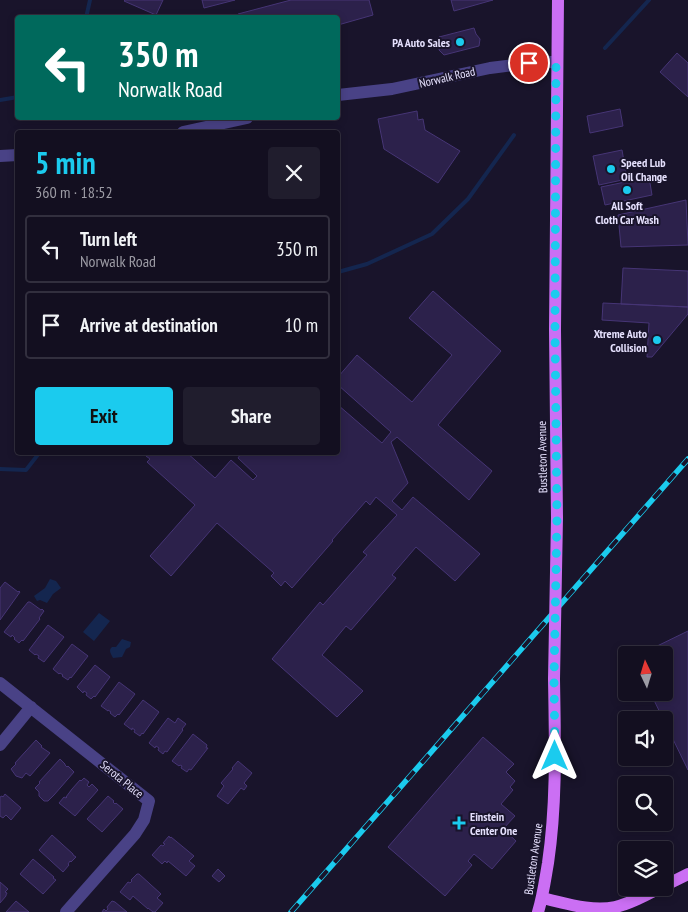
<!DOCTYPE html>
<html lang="en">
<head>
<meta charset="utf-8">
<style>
	:root { --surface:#130f20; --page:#201d2d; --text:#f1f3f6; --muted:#9d9ca5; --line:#322f3e; --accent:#1bcbee }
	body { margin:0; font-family:"PT Sans Narrow",sans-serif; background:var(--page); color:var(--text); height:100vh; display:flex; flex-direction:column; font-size:19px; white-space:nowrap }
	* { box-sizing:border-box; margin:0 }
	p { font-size:16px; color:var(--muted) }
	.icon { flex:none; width:28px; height:28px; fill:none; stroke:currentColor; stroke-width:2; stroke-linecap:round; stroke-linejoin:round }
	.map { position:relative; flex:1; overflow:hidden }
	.drawer { position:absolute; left:15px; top:130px; width:325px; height:325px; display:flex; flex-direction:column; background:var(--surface); border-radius:5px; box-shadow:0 2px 8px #0003,0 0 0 1px var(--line) }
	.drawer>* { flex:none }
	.top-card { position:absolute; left:15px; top:15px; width:325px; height:105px; border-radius:5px; box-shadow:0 2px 8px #0003,0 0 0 1px var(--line); background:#00695c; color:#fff; overflow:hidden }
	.needle { width:32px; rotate:356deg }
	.tools { position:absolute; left:618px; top:646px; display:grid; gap:10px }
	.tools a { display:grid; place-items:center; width:55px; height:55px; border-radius:5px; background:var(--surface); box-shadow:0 2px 8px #0003,0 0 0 1px var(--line); font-size:25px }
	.pin { position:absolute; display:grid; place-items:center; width:42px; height:42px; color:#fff; margin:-21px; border:2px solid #fff; border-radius:50%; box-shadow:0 1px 5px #0007 }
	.me { position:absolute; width:55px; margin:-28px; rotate:0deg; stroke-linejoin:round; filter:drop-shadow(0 0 4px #0008) }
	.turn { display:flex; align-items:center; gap:18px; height:105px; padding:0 20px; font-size:22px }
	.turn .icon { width:65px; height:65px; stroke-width:2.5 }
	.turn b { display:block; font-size:35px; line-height:42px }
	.round { display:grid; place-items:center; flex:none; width:52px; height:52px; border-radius:5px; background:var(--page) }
	.headline { display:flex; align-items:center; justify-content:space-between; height:85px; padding:0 20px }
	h1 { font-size:30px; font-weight:800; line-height:38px; color:var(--accent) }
	.cta { display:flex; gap:10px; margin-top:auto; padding:10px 20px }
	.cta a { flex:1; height:58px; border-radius:5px; background:var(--accent); color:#111; font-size:20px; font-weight:800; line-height:58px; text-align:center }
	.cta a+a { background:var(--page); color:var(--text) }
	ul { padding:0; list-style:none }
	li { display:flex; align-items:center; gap:15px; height:68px; margin:0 10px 8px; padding:0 10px; border:2px solid var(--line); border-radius:5px }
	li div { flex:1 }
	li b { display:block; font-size:19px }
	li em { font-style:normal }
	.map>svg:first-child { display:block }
	.water { fill:#14264f }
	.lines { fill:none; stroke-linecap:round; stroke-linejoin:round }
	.stream { stroke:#14264f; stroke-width:4 }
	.building { fill:#2c214b; stroke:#463575 }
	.minor { stroke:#494286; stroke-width:12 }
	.major { stroke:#cb6ff4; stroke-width:12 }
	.rail-casing { stroke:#1bcbee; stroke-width:5.5 }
	.rail { stroke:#19142b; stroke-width:4; stroke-dasharray:11; stroke-linecap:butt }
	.major-bridge { stroke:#cb6ff4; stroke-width:12 }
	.route { stroke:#1bcbee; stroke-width:9; stroke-dasharray:0 16.2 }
	.poi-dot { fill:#1bcbee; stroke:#19142b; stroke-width:2 }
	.labels { text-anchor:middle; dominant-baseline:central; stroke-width:4; stroke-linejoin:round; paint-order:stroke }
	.poi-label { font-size:12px; font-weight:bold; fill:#e5e0fd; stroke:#19142b; text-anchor:end }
	.street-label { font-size:12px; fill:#e5e0fd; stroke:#19142b }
</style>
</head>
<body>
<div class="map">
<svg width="688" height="912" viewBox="0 0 688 912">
	<rect width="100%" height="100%" fill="#19142b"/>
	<path class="water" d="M50,579l6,2 5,7 -8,6 -6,9 -7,-3 -3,1 -3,-5 11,-8z
		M99,613l11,8 -16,20 -11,-9z
		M122,639l9,3 -1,5 -4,2 -4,8 -9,1c-2,-4 -5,-8 -1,-11h4z"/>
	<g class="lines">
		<path class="stream" d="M86,18l4,-18
			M605,48l44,-48
			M0,100l18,-3
			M338,272l29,-8 65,-30 36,-35 46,-64
			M0,469l26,1 14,-18"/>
	</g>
	<path class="building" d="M125,0h38l-7,15 -32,-14z
		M202,0h33l-31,8z
		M291,0h78l4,15 -35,10v-7h-100v-4z
		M451,0h42l-39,11z
		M474,28l2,6 4,5 -1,7 -35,9 -5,-5 1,-5 -1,-8z
		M677,53l11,10v34l-28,-25z
		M620,109l3,17 -33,7 -3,-17z
		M417,111l1,9 5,-1 2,11 35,21 -22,32 -54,-34 -6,-30z
		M622,150l5,29 -28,6 -6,-29z
		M649,177l3,18 -47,10 -4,-18z
		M686,200l2,45 -67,2 -3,-32z
		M623,268l65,3v36l-67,-3z
		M433,291l68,60 -63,74 54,46 -23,29 -72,-63 -6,5 17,41 -16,18 10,9 11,-13 67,57 -25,27 -39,-34 -24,28 4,3 -45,52 -5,-4 -24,29 41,36 -26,26 -65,-58 48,-57 3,3 44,-50 -4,-3 34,-37 -21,-18 -6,8 -4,-4 -34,39 1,1 -41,47 -7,-7 -4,5 -10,-10 3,-3 -57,-50 -46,53 -21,-20 45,-51 -48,-43 3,-3 -4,-3 3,-4h37l29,26 16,-18 22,20 4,-4 -19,-18 4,-6h96v-47l44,38 9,-11 -53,-47v-8l19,-22 55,47 40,-47 -43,-37z
		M603,303l85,4v7l-36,43h-5l2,-34 -47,-3z
		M5,582l13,10 1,-1 1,1 -20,28v-32z
		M28,602h2l11,8 1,-1 2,2 -5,7 1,1 -17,22 -1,-1 -3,3 -5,-4 1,-1 -3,-3 -1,2 -7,-5z
		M48,625l16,12 -20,25 -6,-4 1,-2 -3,-2 -1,1 -6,-5z
		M688,631v139l-38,-78h14v-37h-32l-1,-2 16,-7 4,3z
		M72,644l16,12 -17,22 -1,-1 -2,3 -6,-4 1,-1 -3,-2 -1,1 -6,-5z
		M95,665l15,12 -15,20 -1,-1 -3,3 -5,-4 1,-2 -3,-2 -1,2 -6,-6z
		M119,682l16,12 -16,21 -1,-1 -3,3 -5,-4 1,-1 -3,-2v1l-7,-5z
		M143,700l16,12 -16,22 -1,-1 -2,3 -6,-4 1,-2 -3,-2v2l-8,-6z
		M168,718l7,5 3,-5 8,6 -4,5 1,1 -16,22 -2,-1 -2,3 -5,-4 1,-2 -3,-2 -1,2 -6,-5z
		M193,734l14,11 -1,3h2l-17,22 -2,-1 -2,3 -6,-4 1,-2 -2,-1 -1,1 -7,-5z
		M483,737l31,27 -8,8 9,9 -5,6 3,3 -12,14 14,12 -12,13 13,12 -24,28 -18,-15 -6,7 4,4 -27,31 -57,-49z
		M36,740l6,6 -1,1 9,6 -20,23 -4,-3 -4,5 -6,-2 -5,-7 5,-5 -1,-1z
		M60,759l5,5v1l2,2 1,-1 6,6 -20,23 -6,6h-4l-5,-5v-4l-4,-4 5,-5 -1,-1z
		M238,761l14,12 -8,10 3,3 -3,4 -3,-2 -13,16 -11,-8 7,-10 -3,-3 12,-14 -1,-1z
		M84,778l5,4 -2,3 2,2 3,-3 6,6 -23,26 -16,-13 5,-6 2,1 1,-1h-1l6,-8 8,-9 1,1z
		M5,794l16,14 -10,12 -5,-5 -3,3 -3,-2v-19l2,-1 1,1z
		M108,796l6,5 -1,1 2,2 1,-1 7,6 -21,23 -15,-13z
		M52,835l21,19v1l3,2 -5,5 -1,-1 -2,3 1,1 -6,7 -24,-22z
		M169,836l1,2 1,-1 23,19 -5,5 6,5 -9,10 -18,-15 -1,2 -2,-2 -3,3 -10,-9 9,-10 2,1 2,-2 -2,-1z
		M33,859l21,18 -1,1 3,2 -13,14 -23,-20z
		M218,869l7,7 -6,6 -7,-6z
		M137,874h2l22,20 -4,4 6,5 -8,9h-2l-5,-4v1l-15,-13 -3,4 -10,-8 8,-10 2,1 2,-2 -1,-1z
		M0,882l8,7 -3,3 2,1 -1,2v1l-6,7z
		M16,901l13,11h-23z
		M112,901l3,1 12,10h-25l2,-3 2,2 2,-2 -1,-2z"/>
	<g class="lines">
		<path class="minor" d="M338,95l54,-6 98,-21 47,-6h19
			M183,132l64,-14
			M0,156l18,-1
			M0,683l149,118 -5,19 -9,14 -69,78
			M0,745l31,-38"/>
		<path class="major" d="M557,518l-2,-188 3,-330
			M664,886l24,-12
			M542,898c23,5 49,14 73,9 16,-3 31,-13 46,-19
			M538,912c5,-16 7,-32 10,-49 9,-61 7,-122 6,-184"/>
		<g class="rail-casing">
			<path id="rail" d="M291,912l397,-453"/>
		</g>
		<use href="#rail" class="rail"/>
		<path class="major-bridge" d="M554,679l3,-161"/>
	</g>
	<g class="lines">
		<path class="route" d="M529,63l27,-1 -1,268 2,188 -3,161 1,77"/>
	</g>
	<g class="poi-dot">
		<circle cx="460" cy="42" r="5"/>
		<circle cx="611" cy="169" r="5"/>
		<circle cx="627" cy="190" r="5"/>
		<circle cx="657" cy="340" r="5"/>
		<path d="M456.5 815.5h5v5h5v5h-5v5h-5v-5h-5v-5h5z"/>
	</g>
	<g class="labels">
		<g class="poi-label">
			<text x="450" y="42">PA Auto Sales</text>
			<text x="621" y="162" text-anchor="start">Speed Lub<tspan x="621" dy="14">Oil Change</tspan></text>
			<text x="627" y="205" text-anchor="middle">All Soft<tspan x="627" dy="14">Cloth Car Wash</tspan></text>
			<text x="647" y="333">Xtreme Auto<tspan x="647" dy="14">Collision</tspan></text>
			<text x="470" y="816" text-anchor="start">Einstein<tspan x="470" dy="14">Center One</tspan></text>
		</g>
		<g class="street-label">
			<text transform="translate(447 77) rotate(-13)">Norwalk Road</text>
			<text transform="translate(542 457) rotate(-91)">Bustleton Avenue</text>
			<text transform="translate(122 779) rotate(39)">Serota Place</text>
			<text transform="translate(533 859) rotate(-82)">Bustleton Avenue</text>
		</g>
	</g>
</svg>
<div class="tools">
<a><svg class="needle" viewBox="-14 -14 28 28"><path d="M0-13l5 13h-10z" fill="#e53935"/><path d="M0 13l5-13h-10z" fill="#9d9ca5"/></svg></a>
<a><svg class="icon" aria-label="sound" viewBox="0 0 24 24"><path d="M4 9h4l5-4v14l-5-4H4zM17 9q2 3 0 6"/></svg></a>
<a><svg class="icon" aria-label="search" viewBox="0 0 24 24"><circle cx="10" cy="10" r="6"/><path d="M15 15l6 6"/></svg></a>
<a><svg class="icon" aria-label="layers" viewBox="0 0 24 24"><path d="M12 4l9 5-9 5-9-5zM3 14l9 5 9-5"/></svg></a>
</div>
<div class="pin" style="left:529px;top:63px;background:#d93025"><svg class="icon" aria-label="arrive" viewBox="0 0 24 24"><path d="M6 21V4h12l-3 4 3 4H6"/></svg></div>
<svg class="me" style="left:555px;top:756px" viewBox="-20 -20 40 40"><path d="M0-17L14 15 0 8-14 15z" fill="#1bcbee" stroke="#fff" stroke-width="4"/></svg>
<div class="top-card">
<div class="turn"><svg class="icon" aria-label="left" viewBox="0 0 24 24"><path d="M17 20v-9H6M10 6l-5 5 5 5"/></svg><div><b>350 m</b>Norwalk Road</div></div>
</div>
<section class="drawer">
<div class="headline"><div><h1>5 min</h1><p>360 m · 18:52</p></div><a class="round"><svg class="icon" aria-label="close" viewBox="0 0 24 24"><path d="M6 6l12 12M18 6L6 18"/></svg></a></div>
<ul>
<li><svg class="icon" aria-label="left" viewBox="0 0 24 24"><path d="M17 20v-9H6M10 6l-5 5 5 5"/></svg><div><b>Turn left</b><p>Norwalk Road</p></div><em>350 m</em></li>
<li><svg class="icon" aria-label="arrive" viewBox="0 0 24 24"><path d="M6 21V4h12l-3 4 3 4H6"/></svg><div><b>Arrive at destination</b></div><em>10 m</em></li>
</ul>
<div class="cta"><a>Exit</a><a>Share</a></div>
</section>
</div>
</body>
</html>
